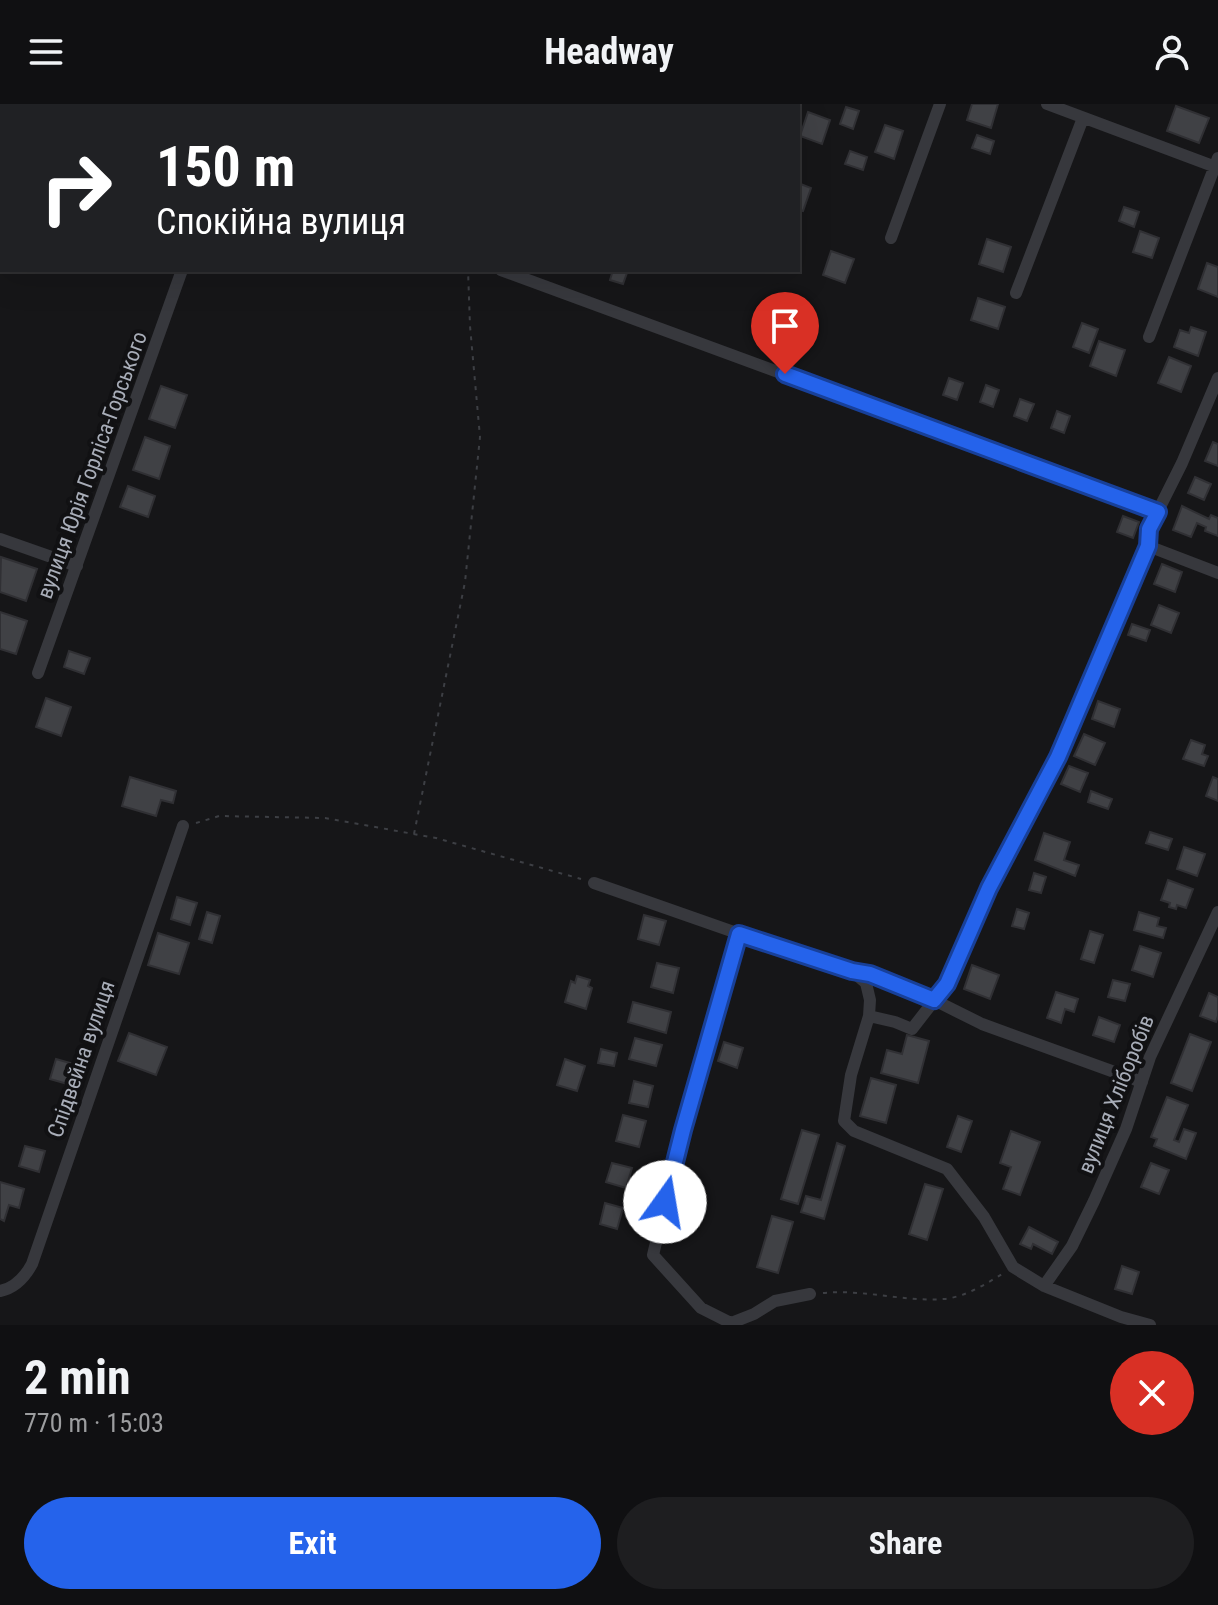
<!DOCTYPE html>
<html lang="en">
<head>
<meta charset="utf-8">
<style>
	:root { --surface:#101012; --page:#1e1e20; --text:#f1f3f6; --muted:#9c9d9f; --line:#303032; --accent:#2563eb }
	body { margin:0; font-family:"Roboto Condensed",sans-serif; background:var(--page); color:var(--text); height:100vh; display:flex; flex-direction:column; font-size:30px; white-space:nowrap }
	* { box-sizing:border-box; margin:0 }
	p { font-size:26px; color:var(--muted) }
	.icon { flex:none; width:44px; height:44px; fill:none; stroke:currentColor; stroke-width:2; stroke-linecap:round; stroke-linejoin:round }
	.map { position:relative; height:1221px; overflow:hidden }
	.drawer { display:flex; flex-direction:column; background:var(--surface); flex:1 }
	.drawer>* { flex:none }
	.top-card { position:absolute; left:0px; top:0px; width:800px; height:168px; box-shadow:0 8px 32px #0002,0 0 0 2px var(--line); background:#202124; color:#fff; overflow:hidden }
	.pin { position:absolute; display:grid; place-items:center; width:68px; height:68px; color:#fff; margin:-82px -34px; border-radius:50% 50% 50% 0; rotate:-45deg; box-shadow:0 0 8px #0007 }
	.pin .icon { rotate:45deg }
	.me { position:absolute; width:88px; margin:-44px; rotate:13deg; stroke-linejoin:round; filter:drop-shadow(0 0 6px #0008) }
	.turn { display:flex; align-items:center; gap:28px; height:168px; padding:0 24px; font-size:36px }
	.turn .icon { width:104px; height:104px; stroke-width:2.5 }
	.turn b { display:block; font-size:56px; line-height:68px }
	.round { display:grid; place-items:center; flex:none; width:84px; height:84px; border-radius:42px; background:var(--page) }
	.overview { display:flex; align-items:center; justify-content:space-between; height:136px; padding:0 24px }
	h1 { font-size:48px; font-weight:700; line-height:60px }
	.action { display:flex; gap:16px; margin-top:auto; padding:16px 24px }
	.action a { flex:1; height:92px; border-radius:48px; background:var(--accent); color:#fff; font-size:32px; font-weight:700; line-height:92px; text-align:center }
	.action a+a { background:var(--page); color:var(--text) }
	header { display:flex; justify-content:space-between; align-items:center; height:104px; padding:0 24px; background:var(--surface); font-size:36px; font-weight:700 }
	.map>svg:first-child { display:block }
	.building { fill:#404145; stroke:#303034; stroke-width:2 }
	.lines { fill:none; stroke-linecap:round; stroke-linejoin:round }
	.path { stroke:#3d3f44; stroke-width:2; stroke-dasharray:4 6; stroke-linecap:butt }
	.minor { stroke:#37383d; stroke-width:12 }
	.route-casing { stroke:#184099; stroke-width:20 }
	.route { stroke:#2563eb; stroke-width:14 }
	.labels { text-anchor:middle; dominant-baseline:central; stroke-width:8; stroke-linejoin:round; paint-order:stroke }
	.street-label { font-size:22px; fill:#a8adb8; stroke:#111113 }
</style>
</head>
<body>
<header><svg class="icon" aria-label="menu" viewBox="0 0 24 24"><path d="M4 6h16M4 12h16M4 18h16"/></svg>Headway<svg class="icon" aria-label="person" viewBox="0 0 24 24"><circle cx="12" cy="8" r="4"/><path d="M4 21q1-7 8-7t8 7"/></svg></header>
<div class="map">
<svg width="1218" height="1221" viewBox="0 0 1218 1221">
	<rect width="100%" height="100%" fill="#161618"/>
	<path class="building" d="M972,0h26l-7,24 -24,-8z
		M1176,2l33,12 -10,25 -32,-12z
		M846,3l13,4 -6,18 -13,-5z
		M808,8l22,8 -8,24 -22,-8z
		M885,21l18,6 -9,28 -19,-7z
		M977,31l17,6 -4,13 -18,-6z
		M850,47l17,6 -4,13 -18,-6z
		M798,79l13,5 -8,23 -5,-1z
		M1124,103l15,5 -5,15 -15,-6z
		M1140,127l19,7 -7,20 -19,-6z
		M987,135l24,8 -8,25 -24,-8z
		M831,147l23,8 -9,24 -22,-8z
		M1207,159l11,4v30l-20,-8z
		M613,166h15l-5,14 -13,-4z
		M978,194l27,9 -7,22 -27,-9z
		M1082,219l16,6 -9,24 -16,-6z
		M1191,223l15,5 -8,24 -24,-9 6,-17 9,3z
		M1099,237l26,9 -9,26 -26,-10z
		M1169,253l22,9 -10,26 -23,-9z
		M949,274l14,5 -6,17 -14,-5z
		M986,281l13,5 -6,17 -13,-5z
		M161,282l26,9 -12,33 -26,-9z
		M1020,295l14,5 -7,17 -13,-5z
		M1057,307l13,5 -6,17 -13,-5z
		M145,333l25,9 -11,33 -26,-9z
		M1213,338l5,2v22l-13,-5z
		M1195,373l16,7 -7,16 -16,-7z
		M128,382l27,10 -7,21 -28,-10z
		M1182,402l27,13 2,-4 7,3v18l-13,-5 1,-4 -9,-4 -6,14 -18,-7z
		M1123,412l16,6 -6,16 -16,-6z
		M1,453l36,12 -11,32 -26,-9z
		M1162,460l20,8 -7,20 -21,-8z
		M1159,501l20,8 -8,20 -20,-8z
		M0,508l27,9 -11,33 -16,-5z
		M1132,520l18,6 -4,11 -18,-6z
		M69,547l21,7 -6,16 -20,-7z
		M46,594l25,9 -10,29 -25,-9z
		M1098,597l22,8 -6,18 -22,-8z
		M1084,630l21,9 -10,22 -21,-9z
		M1191,636l14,5 -3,9 6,2 -4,10 -21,-7z
		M1069,662l19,7 -8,19 -19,-8z
		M130,673l46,14 -3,12 -12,-3 -5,16 -34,-10z
		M1213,673l5,2v22l-12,-5z
		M1091,687l21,8 -4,10 -20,-7z
		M1150,728l22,7 -4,11 -22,-7z
		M1044,729l26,9 -6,18 15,5 -4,11 -40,-16z
		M1184,743l21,7 -8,22 -20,-7z
		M1034,769l12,4 -5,16 -12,-3z
		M1168,776l25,9 -7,19 -9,-3 -1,4 -7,-2 1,-4 -9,-3z
		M177,793l20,6 -7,22 -19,-6z
		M1017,805l12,4 -5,16 -12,-3z
		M207,808l13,4 -8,27 -13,-4z
		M1139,808l20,6 -2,8 9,2 -3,10 -29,-8z
		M644,811l22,6 -7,24 -21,-6z
		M1090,827l13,4 -9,28 -13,-4z
		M158,829l31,10 -10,31 -31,-9z
		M1140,842l21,7 -8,24 -21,-7z
		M657,859l22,5 -6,25 -22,-6z
		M972,861l27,10 -9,24 -26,-10z
		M577,872l13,4 -2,6 4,2 -6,21 -21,-7 6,-21 4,2z
		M1113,876l17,4 -5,17 -17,-4z
		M1056,888l22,7 -4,13 -9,-3 -4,14 -14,-5z
		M1209,889l9,4v19l-2,6 -16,-6z
		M633,898l38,10 -5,21 -38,-11z
		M1099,913l21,8 -6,17 -21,-7z
		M129,929l38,14 -11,28 -38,-14z
		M1190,930l21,8 -19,49 -21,-8z
		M907,931l22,6 -11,42 -37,-10 6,-23 15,4z
		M635,934l27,7 -6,21 -27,-7z
		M724,938l19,6 -6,20 -19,-7z
		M601,945l16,4 -3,13 -16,-3z
		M56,955l21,6 -6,20 -21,-6z
		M565,955l20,7 -8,25 -20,-6z
		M871,974l25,7 -10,38 -26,-7z
		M634,977l19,5 -5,21 -19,-4z
		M1167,993l21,8 -14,35 5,2 5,-13 12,4 -10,26 -32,-13 3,-7 -6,-2z
		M623,1011l23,6 -7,26 -23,-6z
		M958,1012l14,5 -11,31 -14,-5z
		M802,1026l17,5 -21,69 -17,-5z
		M1011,1027l29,11 -20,53 -17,-6 8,-22 -11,-4z
		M837,1039l8,3 -21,73 -23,-7 5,-16 15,4z
		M25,1042l20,5 -6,21 -20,-6z
		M612,1059l20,5 -6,20 -20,-6z
		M1151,1059l18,7 -10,24 -18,-7z
		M0,1078l24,7 -5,19 -10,-3 -5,16 -4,-2z
		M925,1080l18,5 -16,51 -18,-6z
		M605,1099l18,5 -6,21 -17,-5z
		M772,1112l21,6 -15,51 -21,-6z
		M1029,1123l29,15 -6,12 -19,-10 -2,5 -11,-5z
		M1122,1162l17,6 -7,22 -17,-5z"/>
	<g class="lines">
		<path class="path" d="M196,719l23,-7 106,2 111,20 145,41
			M414,730l51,-252 15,-145 -10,-111 -2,-56
			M823,1189c41,-4 81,9 121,6 21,-2 42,-15 58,-25"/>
		<path class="minor" d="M1047,0l171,64
			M241,2v-2
			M400,2v-2
			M646,2l1,-2
			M791,2l1,-2
			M891,134l49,-134
			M501,166l657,242
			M1016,189l67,-175
			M1149,233l69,-179
			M0,435l77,27
			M1148,442l70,27
			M38,569l144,-403
			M594,779l180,63 78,25 18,3 64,26 48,24 160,58
			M739,830l-56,196 -30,125 48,53 30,15 23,-9 21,-13 35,-7
			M853,868l13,11 4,17 -1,16 -18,59 -7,46 10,10 93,38 37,48 29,50 31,19 77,31 29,8
			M869,912l26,6 17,7 35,-45 42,-96 69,-131 29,-73 28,-60 33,-78 1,-17 33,-66 36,-85
			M1044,1182l28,-40 22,-45 32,-72 24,-72 68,-145
			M0,1187c15,-3 25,-14 32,-27l151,-438"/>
	</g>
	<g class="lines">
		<g class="route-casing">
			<path id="route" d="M665,1098l18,-72 56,-196 113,37 18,3 64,26 13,-16 42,-96 69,-131 90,-211 1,-17 9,-17 -373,-138"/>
		</g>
		<use href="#route" class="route"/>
	</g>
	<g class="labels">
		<g class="street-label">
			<text transform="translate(92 361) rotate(-70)">вулиця Юрія Горліса-Горського</text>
			<text transform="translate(81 955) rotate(-71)">Спідвейна вулиця</text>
			<text transform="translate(1116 990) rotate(-68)">вулиця Хліборобів</text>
		</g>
	</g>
</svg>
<div class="pin" style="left:785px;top:270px;background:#d93025"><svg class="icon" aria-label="arrive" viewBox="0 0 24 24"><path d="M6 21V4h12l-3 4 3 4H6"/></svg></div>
<svg class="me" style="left:665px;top:1098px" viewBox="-20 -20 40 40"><circle r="19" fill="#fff"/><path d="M0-13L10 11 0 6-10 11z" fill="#2563eb"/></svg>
<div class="top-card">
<div class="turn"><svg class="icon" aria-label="right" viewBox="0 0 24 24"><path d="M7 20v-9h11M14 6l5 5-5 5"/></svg><div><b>150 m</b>Спокійна вулиця</div></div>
</div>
</div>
<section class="drawer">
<div class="overview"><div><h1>2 min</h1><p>770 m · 15:03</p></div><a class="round" style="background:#d93025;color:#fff"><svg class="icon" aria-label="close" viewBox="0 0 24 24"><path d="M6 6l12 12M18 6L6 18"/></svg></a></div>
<div class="action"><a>Exit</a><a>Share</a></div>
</section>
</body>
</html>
